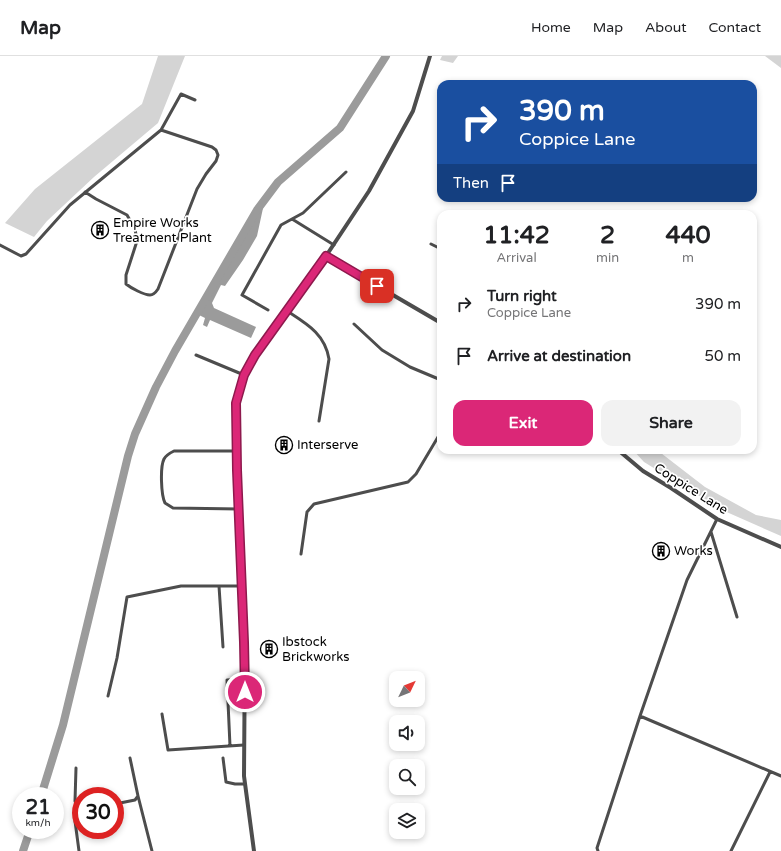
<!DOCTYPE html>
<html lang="en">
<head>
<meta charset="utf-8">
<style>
	:root { --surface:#fff; --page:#f2f2f2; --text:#202124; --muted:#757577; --line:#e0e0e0; --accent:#db2777 }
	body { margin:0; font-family:"Varela Round",sans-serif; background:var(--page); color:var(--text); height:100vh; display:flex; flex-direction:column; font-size:15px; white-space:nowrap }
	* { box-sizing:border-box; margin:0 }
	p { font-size:13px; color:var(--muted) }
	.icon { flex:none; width:22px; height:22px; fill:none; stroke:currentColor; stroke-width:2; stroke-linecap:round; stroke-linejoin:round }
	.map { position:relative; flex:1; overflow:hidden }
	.details { position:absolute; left:437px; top:154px; width:320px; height:244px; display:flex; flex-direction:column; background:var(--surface); border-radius:12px; box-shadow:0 2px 6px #0003 }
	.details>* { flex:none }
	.hud { position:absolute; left:437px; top:24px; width:320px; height:122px; border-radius:12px; box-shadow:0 2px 6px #0003; background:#1a4fa0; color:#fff; overflow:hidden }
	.needle { width:26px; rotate:47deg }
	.buttons { position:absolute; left:389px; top:615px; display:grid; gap:8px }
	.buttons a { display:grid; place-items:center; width:36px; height:36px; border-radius:8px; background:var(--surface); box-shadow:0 2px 6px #0003; font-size:20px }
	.speed { position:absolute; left:12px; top:731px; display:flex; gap:8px; font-size:20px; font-weight:700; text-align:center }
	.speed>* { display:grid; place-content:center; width:52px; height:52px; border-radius:50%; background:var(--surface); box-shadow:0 2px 6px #0003; line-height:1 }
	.speed small { font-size:10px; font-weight:400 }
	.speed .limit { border:6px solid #d22; background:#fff; color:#111 }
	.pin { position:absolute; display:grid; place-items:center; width:34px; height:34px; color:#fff; margin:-17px; border-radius:8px; box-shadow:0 2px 6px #0006 }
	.me { position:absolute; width:44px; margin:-22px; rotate:0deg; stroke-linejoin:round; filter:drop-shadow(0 0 3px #0008) }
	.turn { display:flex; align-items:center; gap:14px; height:84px; padding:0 16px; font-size:18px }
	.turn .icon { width:52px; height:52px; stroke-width:2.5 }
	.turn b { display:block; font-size:28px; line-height:34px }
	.then { display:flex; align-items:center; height:38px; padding:0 16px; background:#0003; gap:8px; font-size:15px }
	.eta { display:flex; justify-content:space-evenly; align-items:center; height:68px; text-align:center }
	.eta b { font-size:24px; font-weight:700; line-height:28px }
	.action { display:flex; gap:8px; margin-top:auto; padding:8px 16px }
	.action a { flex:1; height:46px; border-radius:12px; background:var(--accent); color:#fff; font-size:16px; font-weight:700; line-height:46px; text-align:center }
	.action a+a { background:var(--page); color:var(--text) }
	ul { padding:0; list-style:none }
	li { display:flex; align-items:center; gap:12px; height:52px; padding:0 16px }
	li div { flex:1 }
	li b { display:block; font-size:15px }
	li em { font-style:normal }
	header { display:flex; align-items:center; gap:24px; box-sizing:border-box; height:56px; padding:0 20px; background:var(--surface); border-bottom:1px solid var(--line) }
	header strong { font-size:19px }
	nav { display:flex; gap:22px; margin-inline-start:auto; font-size:14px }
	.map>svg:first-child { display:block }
	.green { fill:#d4d4d4 }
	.water { fill:#9b9b9b }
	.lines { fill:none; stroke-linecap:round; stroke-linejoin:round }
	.canal { stroke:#9b9b9b; stroke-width:8 }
	.service { stroke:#4d4d4d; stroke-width:3 }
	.minor { stroke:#4d4d4d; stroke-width:4 }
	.route-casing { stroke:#8e194d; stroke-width:10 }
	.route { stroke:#db2777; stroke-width:7 }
	.labels { text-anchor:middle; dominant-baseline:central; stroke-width:3.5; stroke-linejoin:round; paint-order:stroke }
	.poi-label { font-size:13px; fill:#000; stroke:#fff; text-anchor:start }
	.street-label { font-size:13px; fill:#000; stroke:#fff }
</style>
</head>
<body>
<header>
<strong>Map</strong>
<nav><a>Home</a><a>Map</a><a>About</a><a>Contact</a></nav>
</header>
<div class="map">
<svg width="781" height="795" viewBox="0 0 781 795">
	<rect width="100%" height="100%" fill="#fff"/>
	<path class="green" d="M158,0h27l-27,67 -64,54 -47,44 -13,16 -29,-14 30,-34 107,-85z
		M442,0h16l-5,7 -13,-3z
		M765,0h16v12z
		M633,394h24l48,37 51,28 25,5v16l-59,-26 -78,-48z"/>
	<path class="water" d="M265,143l-8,37 -14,24 -18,26 -4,-1 -9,18 2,5 42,19 -5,11 -41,-18 -3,7 -4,-2 2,-7 -8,-4 60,-104z"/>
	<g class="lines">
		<path class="canal" d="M41,740l22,-71 65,-269 7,-22 21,-47 19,-36 82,-141 21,-28 62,-54 46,-72
			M23,795l7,-21"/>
		<path class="service" d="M85,136l11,7 31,16 8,14 2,12 -11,34v9c5,4 18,11 24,11 4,0 6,-3 8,-6l39,-100 9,-15 10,-13 2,-6 -2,-5 -4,-3 -51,-17
			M292,163l11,-6 43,-41
			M431,188l10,5
			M0,189l21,11 5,-2 44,-49 91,-75 20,-36 14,6
			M268,254l-26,-15 39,-70 11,-6 42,26
			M287,255c20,13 38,23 42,48l-10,62
			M354,268l28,26 28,17 31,13
			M196,299l48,20
			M237,395h-63c-4,2 -8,4 -10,8 -4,8 -3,36 1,44l8,5 66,1
			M711,476l26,85
			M301,498l6,-42 7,-8 94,-22 8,-8 22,-37 3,-2
			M219,530l4,61
			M108,640l9,-38 10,-61 54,-11h61
			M162,658l6,36 76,-5
			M640,660l141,60
			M230,690l-3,-66 18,-1
			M223,702l3,24 9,2h10
			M76,712l-1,33 5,14
			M138,740l14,55
			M115,748l20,-4 3,-4 -8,-38
			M79,795l-4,-30 2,-4 4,-3
			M598,795l-1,-3 43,-132 47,-136 30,-61
			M731,795l39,-79"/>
		<path class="minor" d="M326,200l115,67
			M618,394l25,21 28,17 46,31 64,28
			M254,795l-10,-75 1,-134 -8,-172 -1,-67 8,-28 11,-20 71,-99 43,-65 44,-80 17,-55"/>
	</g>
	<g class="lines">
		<g class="route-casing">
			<path id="route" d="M245,636l-1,-50 -7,-172 -1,-67 8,-28 11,-20 71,-99 51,30"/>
		</g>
		<use href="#route" class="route"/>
	</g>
	<defs>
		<g id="building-ring" transform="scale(0.9)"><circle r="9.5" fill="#fff" stroke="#000" stroke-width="1.5"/><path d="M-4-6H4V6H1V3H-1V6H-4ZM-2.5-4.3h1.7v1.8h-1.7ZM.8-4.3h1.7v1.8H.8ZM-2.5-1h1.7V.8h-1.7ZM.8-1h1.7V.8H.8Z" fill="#000"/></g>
	</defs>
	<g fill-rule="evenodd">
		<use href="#building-ring" x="100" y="174"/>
		<use href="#building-ring" x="284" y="389"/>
		<use href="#building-ring" x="661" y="495"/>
		<use href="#building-ring" x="269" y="593"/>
	</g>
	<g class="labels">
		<g class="poi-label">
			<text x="113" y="167">Empire Works<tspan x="113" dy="15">Treatment Plant</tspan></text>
			<text x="297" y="389">Interserve</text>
			<text x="674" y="495">Works</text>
			<text x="282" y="586">Ibstock<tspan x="282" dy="15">Brickworks</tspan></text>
		</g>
		<g class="street-label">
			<text transform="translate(691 433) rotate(32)">Coppice Lane</text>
		</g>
	</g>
</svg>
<div class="buttons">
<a><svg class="needle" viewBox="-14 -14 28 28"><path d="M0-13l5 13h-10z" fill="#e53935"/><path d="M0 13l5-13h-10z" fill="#757577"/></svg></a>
<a><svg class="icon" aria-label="sound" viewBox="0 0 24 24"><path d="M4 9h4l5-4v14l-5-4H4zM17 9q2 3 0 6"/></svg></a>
<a><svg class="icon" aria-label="search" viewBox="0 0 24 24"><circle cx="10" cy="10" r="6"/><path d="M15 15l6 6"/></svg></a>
<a><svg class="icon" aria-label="layers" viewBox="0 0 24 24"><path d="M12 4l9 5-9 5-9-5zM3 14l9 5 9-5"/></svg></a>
</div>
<div class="speed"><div>21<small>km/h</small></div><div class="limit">30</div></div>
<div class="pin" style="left:377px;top:230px;background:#d93025"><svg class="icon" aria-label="arrive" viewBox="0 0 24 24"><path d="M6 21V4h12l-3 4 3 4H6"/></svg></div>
<svg class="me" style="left:245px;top:636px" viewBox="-20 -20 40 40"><circle r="17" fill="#db2777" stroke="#fff" stroke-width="3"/><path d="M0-11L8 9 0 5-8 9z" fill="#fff"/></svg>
<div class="hud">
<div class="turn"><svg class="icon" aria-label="right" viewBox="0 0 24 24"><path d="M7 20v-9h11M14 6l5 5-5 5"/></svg><div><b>390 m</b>Coppice Lane</div></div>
<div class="then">Then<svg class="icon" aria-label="arrive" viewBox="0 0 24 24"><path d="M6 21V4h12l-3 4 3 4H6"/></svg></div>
</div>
<section class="details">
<div class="eta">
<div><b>11:42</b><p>Arrival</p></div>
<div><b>2</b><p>min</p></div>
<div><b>440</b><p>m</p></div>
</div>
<ul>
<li><svg class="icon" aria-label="right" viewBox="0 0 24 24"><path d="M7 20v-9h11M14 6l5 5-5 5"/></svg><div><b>Turn right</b><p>Coppice Lane</p></div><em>390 m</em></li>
<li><svg class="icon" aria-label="arrive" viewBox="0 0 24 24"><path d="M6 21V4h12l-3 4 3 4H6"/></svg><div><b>Arrive at destination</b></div><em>50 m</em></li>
</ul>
<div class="action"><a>Exit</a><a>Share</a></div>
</section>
</div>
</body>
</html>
